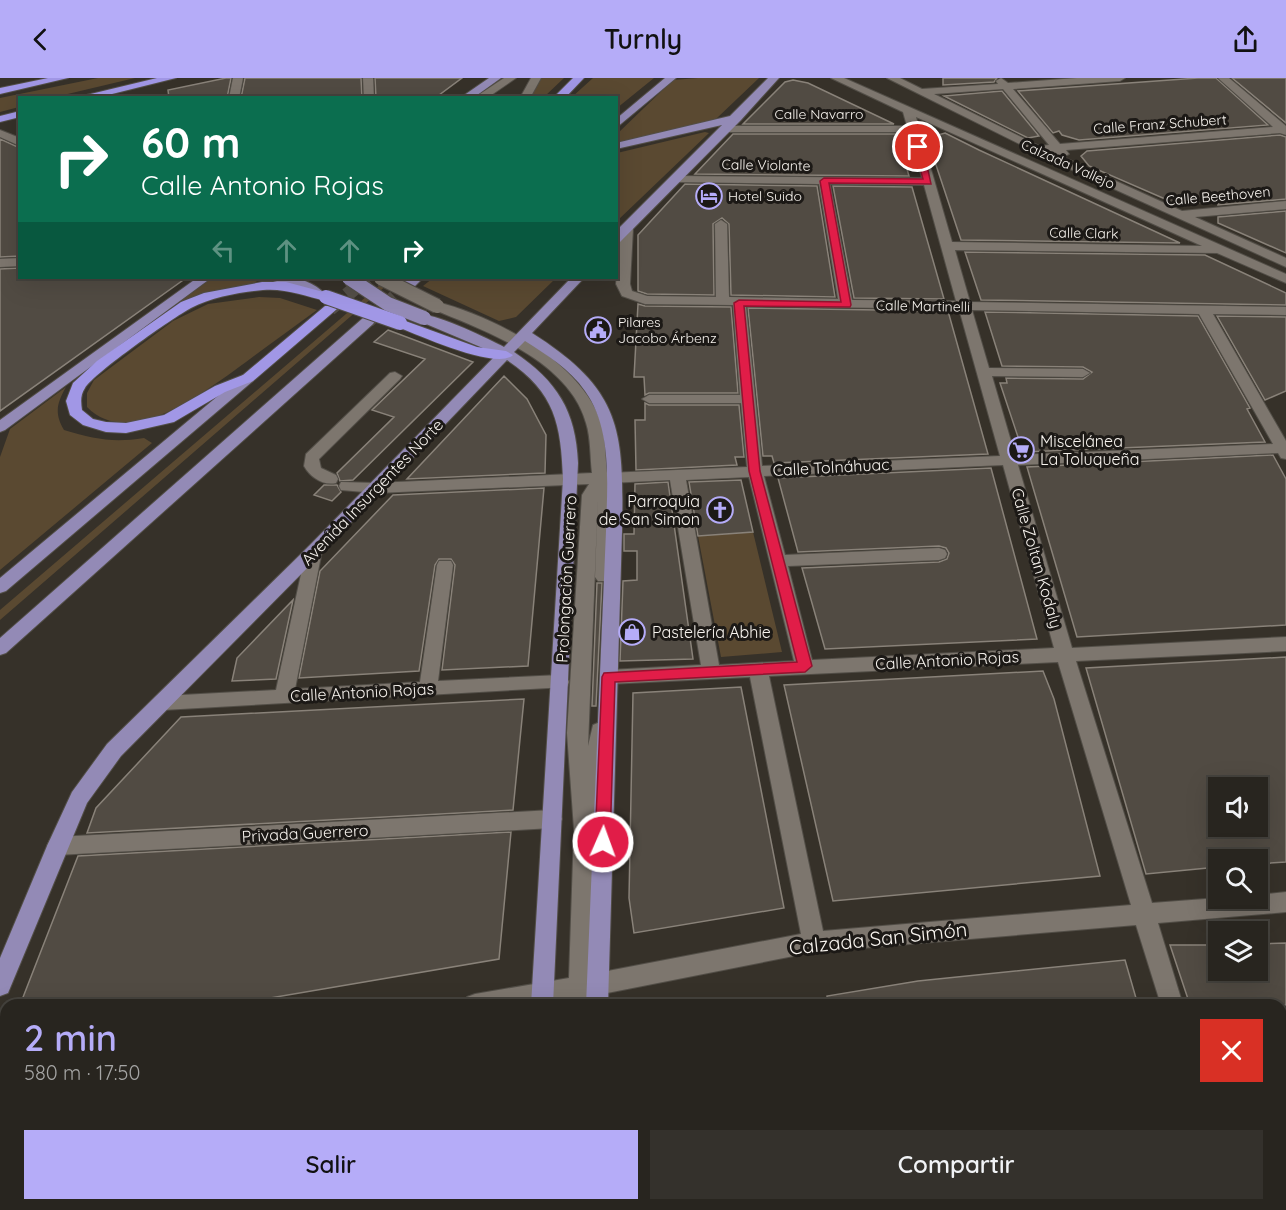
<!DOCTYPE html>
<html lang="es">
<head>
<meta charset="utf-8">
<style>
	:root { --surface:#28251f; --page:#34312c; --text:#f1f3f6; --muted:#a5a5a4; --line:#44423d; --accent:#b5acf8 }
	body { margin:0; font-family:Quicksand,sans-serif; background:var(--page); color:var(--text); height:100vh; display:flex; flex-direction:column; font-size:22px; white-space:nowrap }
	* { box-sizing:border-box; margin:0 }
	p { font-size:20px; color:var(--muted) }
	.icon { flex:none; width:33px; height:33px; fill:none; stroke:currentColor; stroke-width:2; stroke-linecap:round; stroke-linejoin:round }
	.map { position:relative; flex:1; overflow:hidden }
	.sheet { position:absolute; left:0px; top:921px; width:1287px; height:212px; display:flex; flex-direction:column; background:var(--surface); border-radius:18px 18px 0 0; box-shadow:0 6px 24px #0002,0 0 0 2px var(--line) }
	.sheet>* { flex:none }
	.top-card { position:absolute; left:18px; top:18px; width:600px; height:183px; border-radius:0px; box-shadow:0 6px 24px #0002,0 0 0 2px var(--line); background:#0b6e4f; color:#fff; overflow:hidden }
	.controls { position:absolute; left:1208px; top:699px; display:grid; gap:12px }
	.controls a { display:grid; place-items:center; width:60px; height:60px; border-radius:0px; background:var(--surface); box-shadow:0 6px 24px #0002,0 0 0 2px var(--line); font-size:30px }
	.pin { position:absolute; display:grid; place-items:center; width:51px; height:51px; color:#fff; margin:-26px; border:3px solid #fff; border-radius:50%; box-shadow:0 2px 6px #0007 }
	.me { position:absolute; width:66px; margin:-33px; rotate:2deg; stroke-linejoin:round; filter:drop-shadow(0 0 4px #0008) }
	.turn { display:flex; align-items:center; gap:21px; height:126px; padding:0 24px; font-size:27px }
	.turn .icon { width:78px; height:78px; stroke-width:2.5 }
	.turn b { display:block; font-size:42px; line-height:51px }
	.lanes { display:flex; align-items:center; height:57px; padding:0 24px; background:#0003; justify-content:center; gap:30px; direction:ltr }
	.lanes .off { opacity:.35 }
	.round { display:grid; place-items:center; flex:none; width:63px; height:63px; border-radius:0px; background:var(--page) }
	.overview { display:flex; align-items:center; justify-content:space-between; height:102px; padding:0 24px }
	h1 { font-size:36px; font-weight:600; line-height:45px; color:var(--accent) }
	.button { display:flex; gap:12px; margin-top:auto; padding:12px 24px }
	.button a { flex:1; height:69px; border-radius:0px; background:var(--accent); color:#111; font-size:24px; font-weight:600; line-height:69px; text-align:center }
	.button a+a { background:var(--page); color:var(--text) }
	header { display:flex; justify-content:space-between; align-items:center; height:78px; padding:0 24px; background:var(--accent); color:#111; font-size:27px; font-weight:600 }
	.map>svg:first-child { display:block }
	.green { fill:#5a4931 }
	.building { fill:#514b43; stroke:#898279; stroke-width:1.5; fill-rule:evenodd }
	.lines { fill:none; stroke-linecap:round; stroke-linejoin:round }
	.major-tunnel { stroke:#534e47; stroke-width:14; stroke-dasharray:14 8; stroke-linecap:butt }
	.highway-tunnel { stroke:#534e47; stroke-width:14; stroke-dasharray:14 8; stroke-linecap:butt }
	.minor-casing { stroke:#524e47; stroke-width:2 }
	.major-casing { stroke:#524e47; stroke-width:2 }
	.highway-casing { stroke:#524e47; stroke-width:2 }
	.minor { fill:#7d766e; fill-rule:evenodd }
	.major { fill:#938ab6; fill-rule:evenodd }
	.highway { fill:#a197e6; fill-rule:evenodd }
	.minor-bridge-casing { stroke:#524e47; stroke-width:16; stroke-linecap:butt }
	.major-bridge-casing { stroke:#524e47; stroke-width:16; stroke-linecap:butt }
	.highway-bridge-casing { stroke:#524e47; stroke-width:16; stroke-linecap:butt }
	.minor-bridge { stroke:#7d766e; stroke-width:14 }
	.major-bridge { stroke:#938ab6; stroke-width:14 }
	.highway-bridge { stroke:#a197e6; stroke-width:14 }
	.route { fill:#e11d48; stroke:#92132f; stroke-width:1.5 }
	.labels { text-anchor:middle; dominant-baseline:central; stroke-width:6; stroke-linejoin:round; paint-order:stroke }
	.far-street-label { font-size:14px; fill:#f8f4ef; stroke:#1c1916 }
	.far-poi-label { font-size:14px; fill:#f8f4ef; stroke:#1c1916; text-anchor:start }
	.poi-label { font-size:16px; fill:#f8f4ef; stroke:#1c1916; text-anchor:start }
	.street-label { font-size:16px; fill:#f8f4ef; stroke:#1c1916 }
	.near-street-label { font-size:20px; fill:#f8f4ef; stroke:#1c1916 }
</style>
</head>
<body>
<header><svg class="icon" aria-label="back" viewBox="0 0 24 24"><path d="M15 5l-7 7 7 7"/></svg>Turnly<svg class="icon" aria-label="share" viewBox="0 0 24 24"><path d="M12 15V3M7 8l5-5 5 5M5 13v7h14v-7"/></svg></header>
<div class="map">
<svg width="1286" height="1132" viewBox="0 0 1286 1132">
	<rect width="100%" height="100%" fill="#363129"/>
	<path class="green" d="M98,0h37l-80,19 -35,1 -1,9 -19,5v-14z
		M537,0h27l-20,19 -21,1z
		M593,0h61l-37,30 -1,-10 -44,-1z
		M698,0h61l-42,40 -8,4 -92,22v-10l56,-54z
		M705,54l4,1 -92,88v-68z
		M210,200h37l11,4 -48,10 -43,18z
		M388,200h7l-395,342v-10z
		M433,200h123l-40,39 -17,4 -76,-35z
		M259,219l21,1 37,12c-23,17 -47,34 -71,52 -38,27 -115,90 -159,45v-14l7,-13 79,-59 35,-17z
		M66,309c-9,16 -12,26 -2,43 30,9 49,13 80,8l8,5 -152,127v-113l10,-28z
		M753,454l29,120 -61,5 -23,-121z"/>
	<path class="building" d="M226,0h5l-4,20h-58l-1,-8z
		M245,0h116l1,20h-121z
		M375,0h87l-27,20h-59z
		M943,0h54l-3,4 -51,3z
		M1198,0h18l52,47 -189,15 -17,-5 -3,-4 -6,2 -35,-42z
		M1232,0h54v45z
		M793,2l15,3 86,41h-151l42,-42z
		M1002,13l37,45 -11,2 -84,-42z
		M945,55l34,17 201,93 -219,-3 -34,-102z
		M733,56h164l12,42 -214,-2z
		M1280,57l6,2v62l-68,6 1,-4 -36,3 -11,-2 -83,-36 -8,-10 6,-5z
		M0,61l20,9v108l-20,1z
		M685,106l132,2 18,111 -104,-2 -2,-71 -7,-6 -9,6 1,71 -67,-1 -9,-3v-56z
		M833,108l79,1 32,112 -90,-1z
		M1286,133v42l-68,-30v-6z
		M965,174l240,3 81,38v12l-305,-5z
		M20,190v10h166l-186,133v-142z
		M638,226l7,2 86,1 7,86h-89l-4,2 -1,-18h-10z
		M748,230l200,3 40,143 -214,9 -2,-7h-9z
		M985,234l213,4 52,92 -3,1 18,33 -242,10 -23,-69h7l-1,-5 77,1 9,-7 -9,-5 -81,-1z
		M1217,238l69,1v74l-21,9z
		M388,252l85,32 -120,118 -13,1 -3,-8 57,-56 -22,-7 53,-51 -51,-17z
		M504,298l23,23 19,36 -1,38 -138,6z
		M645,325l4,2h90l5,52h-9l2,8 -101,5 -1,-50h10z
		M1273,377l13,24v146l-209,12 -50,-170z
		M991,390l46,171 -212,10 -23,-81 137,-6 8,-3 2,-6 -3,-5 -7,-2 -141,6 -20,-74z
		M741,402l12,52 -55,4 -9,-54z
		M668,404l25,177 -73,2 3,-80 14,-1v-29h-13v-17h10l1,-50z
		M324,407h13l4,7 -9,9 -18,-6z
		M544,410l-16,178 -86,4 13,-105 -4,-6h-12l-4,6 -16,106 -120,7 21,-107 73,-76z
		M597,505h5l-6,123h-4z
		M293,522l-17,79 -44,2 5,-23z
		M1286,579v205l-29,2v-4h-39v7l-72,7 -60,-206zM1218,710h39v38h-39z
		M1043,593l11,28 46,177 -267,25 -49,-216z
		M741,609l43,221 -150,25 -5,-35 4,-205z
		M524,621l-11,111 -426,23 9,-25 85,-91z
		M511,754l-12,127 -270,46h-209l58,-149z
		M1286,865v62h-96l-20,-60h48v25h39v-26z
		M1125,882l13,45h-310l-1,-9 91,-15z"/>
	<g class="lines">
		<path class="major-tunnel" d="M368,243l41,-37"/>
		<path class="highway-tunnel" d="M330,231l37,-31"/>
		<g class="minor-casing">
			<path id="minor" d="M233,0h10l-4,20h-10z
				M363,0h10l1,20h-10z
				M504,0h12l-29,20h-13z
				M531,0h10l-11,20h-10z
				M831,0h13l442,196v9l-69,-30 -262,-3 15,52 316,5v8l-73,-1 73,127v18l-5,-1 -3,-5 -260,12 54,183 214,-11v14l-210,10 76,242 66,-5h39v-3l29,-3v20l-128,11 25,82h-22l-25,-80 -322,27 -222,44 -1,9h-22v-5l-30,5h-75l3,-8 8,-3 94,-16 5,-149 -7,-96 15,-238 7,-11 -213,9 -35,-3 -2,-4 2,-4 35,1 216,-10c-2,-16 -1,-35 -6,-50 -17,-62 -100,-92 -154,-114l-2,-3 7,-4c57,14 146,61 164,121 5,15 4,34 6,50l140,-6 -6,-64h-92l-7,-4 7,-4h91l-7,-90 -88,-1 -23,-8 -6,-12 5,-55 6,-4 6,4 -3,55 2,7 15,5 69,1 -1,-73 6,-4 6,4 2,73 109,2 -19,-115 -143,-2 -6,-3 6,-3 246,2 -13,-46h-184l-5,-3 5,-3h182l-4,-14zM916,39l286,129 -250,-4zM830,106l94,1 32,116 -104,-1zM746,228l213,3 41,147 -238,10zM972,232l227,4 74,130 -258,11 -23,-79 91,1 7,-4 -7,-4 -94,-1zM1003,387l51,183 -242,12 -24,-94 151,-6 6,-2 2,-4 -2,-4 -6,-2 -154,7 -21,-79zM749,399l45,184 -75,4 -33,-185zM670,402l31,185 -92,5 -7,2 -2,5 2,5 7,2 141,-7 51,257 -209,40 2,-145 16,-99 -3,-5 -7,-3 -7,3 -5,21 10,-251 -3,82 3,4h12l3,-4 2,-83 -5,-11zM1058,584l73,243 -308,26 -54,-255z
				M887,0h13l22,11 76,-5 -2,-3 5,-3 7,5 69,-5h48l-5,3 -107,8 47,55 213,-17 -55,-49h11l57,48v9l-6,-2 -214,17 3,4 -6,3 119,54 104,-10v8l-91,8 91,41v9l-216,-98zM1003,11l46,56 -10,1 -105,-52z
				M0,52l20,8v8l-20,-9z
				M20,180v8l-20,1v-8z
				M395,294l7,4 -2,3 -81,80 2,9 15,7 2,4 -2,4c-13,3 -26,-6 -32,-17l2,-12 84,-81z
				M314,467l6,2 2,4 -27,138 125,-7 17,-117 2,-4h12l2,4 -15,116 122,-6 7,2 2,5 -2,5 -404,23 -7,-2 -2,-5 2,-5 7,-2 113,-6 30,-139 2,-4z
				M552,732l7,3 3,6 -3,6 -7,3 -495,27 -7,-3 -3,-6 3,-6 7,-3z
				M6,1001v24l-6,1v-24z
				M559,1126h26v6h-26z
				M1218,1126h26l2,6h-26z"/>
		</g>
		<g class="major-casing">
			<path id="major" d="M489,0h12l-28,20h-13z
				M665,0h11l-60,50v-9z
				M768,0h11l-38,42 -121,122 -4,1v-12l106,-106 -106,24v-6l114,-27z
				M197,200h14l-206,152 -5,2v-12z
				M272,200c19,-2 40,1 54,17l-7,4 -18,-11 -28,-7z
				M409,200h14l-9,9h-10l-2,-3z
				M571,200h13l-52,55c90,57 92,97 90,198l-14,474h-22l20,-474c1,-45 7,-101 -21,-140 -15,-22 -38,-36 -60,-50l-11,11c43,29 62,59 64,111l-25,542h-22l32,-526c-2,-55 -8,-87 -56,-119l-187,195 -199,201 -34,47 -79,190 -8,3v-38l47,-112 25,-54 35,-48 201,-197 189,-193 -78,-33 -2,-3 2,-3c15,-3 70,24 85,32z
				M368,239l5,1 2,3 -2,3 -367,329 -6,2v-17l363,-320z
				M248,296l7,4 -2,3 -247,210 -6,2v-15l243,-203z
				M515,1126h26v6h-26z
				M576,1126h26v6h-26z"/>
		</g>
		<g class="highway-casing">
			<path id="highway" d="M48,0h20l-68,16v-6z
				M157,0h19l-80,20h-22z
				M573,0h11l-19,20h-12z
				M20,33v6l-20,5v-6z
				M262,204h24l45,12 2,3 -7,4c-21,-5 -41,-13 -63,-11 -23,2 -51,7 -72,18 -17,9 -97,65 -106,80 -5,7 -4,15 -3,22l11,9 13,3 20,1 38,-8 51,-29 28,-11 82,-69h10l2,3 -84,72 -28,11 -51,30 -48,11 -20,-1 -23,-7 -13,-10 -4,-14 7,-18 24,-22 84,-59 23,-9z
				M400,241l77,28 29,4 7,4c-16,16 -97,-21 -118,-29l-2,-3z"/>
		</g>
		<use href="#minor" class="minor"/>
		<use href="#major" class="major"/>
		<use href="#highway" class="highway"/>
		<g class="minor-bridge-casing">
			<path id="minor-bridge" d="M381,200l56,28"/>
		</g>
		<g class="major-bridge-casing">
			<path id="major-bridge" d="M349,200l39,26 36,14"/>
		</g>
		<g class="highway-bridge-casing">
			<path id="highway-bridge" d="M326,219l74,26"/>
		</g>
		<use href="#minor-bridge" class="minor-bridge"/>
		<use href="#major-bridge" class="major-bridge"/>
		<use href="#highway-bridge" class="highway-bridge"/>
	</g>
	<path class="route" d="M918,66l5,3 8,37 -102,-1 22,122 -1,2 -106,-1 16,165 52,195 -7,6 -190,10 -5,160 -2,5 -5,2 -6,-2 -2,-5 7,-165 2,-4 193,-11 -48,-191 -15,-168 5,-3 102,2 -21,-121 4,-3 99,1 -9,-32z"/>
	<defs>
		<g id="hotel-ring" transform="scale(1.35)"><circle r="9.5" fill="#1c1916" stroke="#b5acf8" stroke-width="1.5"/><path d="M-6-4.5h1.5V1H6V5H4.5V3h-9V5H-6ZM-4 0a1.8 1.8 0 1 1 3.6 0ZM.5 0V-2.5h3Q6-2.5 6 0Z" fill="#b5acf8"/></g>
		<g id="civic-ring" transform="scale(1.35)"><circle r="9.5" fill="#1c1916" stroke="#b5acf8" stroke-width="1.5"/><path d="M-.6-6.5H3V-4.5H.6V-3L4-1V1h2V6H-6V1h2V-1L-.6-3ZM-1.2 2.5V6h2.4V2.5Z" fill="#b5acf8"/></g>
		<g id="supermarket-ring" transform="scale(1.35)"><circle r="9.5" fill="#1c1916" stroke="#b5acf8" stroke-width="1.5"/><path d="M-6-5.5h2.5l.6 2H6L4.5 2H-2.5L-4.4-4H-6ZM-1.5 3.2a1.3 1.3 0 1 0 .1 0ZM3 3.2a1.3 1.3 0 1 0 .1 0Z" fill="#b5acf8"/></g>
		<g id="church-ring" transform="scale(1.35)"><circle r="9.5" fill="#1c1916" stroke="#b5acf8" stroke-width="1.5"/><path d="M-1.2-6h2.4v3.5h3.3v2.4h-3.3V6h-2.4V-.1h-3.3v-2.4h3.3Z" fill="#b5acf8"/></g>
		<g id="shop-ring" transform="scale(1.35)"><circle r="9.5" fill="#1c1916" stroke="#b5acf8" stroke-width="1.5"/><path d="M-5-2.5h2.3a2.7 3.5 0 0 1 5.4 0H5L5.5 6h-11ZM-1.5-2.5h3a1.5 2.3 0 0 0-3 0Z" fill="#b5acf8"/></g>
	</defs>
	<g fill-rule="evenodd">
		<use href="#hotel-ring" x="709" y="118"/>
		<use href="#civic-ring" x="598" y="252"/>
		<use href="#supermarket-ring" x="1021" y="372"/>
		<use href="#church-ring" x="720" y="432"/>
		<use href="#shop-ring" x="632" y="554"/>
	</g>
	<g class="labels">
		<g class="far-street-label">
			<text x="819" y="36">Calle Navarro</text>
			<text transform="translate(1160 46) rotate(-4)">Calle Franz Schubert</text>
			<text transform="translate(1068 86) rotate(24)">Calzada Vallejo</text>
			<text transform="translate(766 87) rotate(1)">Calle Violante</text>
			<text transform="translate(1218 118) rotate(-5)">Calle Beethoven</text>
			<text transform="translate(1084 155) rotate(1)">Calle Clark</text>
			<text transform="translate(923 228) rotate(1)">Calle Martinelli</text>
		</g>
		<g class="far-poi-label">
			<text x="728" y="118">Hotel Suido</text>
			<text x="618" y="244">Pilares<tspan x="618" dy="16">Jacobo Árbenz</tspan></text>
		</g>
		<g class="poi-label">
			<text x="1040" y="363">Miscelánea<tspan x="1040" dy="18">La Toluqueña</tspan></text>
			<text x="700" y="423" text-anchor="end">Parroquia<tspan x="700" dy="18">de San Simon</tspan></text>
			<text x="652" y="554">Pastelería Abhie</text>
		</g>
		<g class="street-label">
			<text transform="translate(831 389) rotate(-3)">Calle Tolnáhuac</text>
			<text transform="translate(372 414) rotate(-46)">Avenida Insurgentes Norte</text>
			<text transform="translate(1037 480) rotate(74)">Calle Zoltan Kodaly</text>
			<text transform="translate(566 501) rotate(-87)">Prolongación Guerrero</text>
			<text transform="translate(947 582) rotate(-3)">Calle Antonio Rojas</text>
			<text transform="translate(362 614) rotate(-3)">Calle Antonio Rojas</text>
			<text transform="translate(305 755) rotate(-3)">Privada Guerrero</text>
		</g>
		<g class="near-street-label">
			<text transform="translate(878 860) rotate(-6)">Calzada San Simón</text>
		</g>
	</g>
</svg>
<div class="controls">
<a><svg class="icon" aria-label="sound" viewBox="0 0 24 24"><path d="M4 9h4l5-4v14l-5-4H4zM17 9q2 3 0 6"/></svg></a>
<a><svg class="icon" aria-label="search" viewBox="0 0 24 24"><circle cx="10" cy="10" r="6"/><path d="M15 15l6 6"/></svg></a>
<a><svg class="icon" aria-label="layers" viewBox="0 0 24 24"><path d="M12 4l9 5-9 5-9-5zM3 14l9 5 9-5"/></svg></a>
</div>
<div class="pin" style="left:918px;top:69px;background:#d93025"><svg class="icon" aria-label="arrive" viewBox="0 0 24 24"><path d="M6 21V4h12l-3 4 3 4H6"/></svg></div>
<svg class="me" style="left:603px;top:764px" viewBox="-20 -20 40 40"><circle r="17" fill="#e11d48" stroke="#fff" stroke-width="3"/><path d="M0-11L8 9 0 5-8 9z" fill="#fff"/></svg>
<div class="top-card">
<div class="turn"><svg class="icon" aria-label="right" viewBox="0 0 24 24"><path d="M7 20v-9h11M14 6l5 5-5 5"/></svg><div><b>60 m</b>Calle Antonio Rojas</div></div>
<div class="lanes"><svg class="icon off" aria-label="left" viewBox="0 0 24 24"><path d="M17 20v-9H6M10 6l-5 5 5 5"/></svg><svg class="icon off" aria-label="ahead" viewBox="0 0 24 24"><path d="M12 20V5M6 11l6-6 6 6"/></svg><svg class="icon off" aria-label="ahead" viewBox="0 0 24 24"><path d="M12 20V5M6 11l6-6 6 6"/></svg><svg class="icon" aria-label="right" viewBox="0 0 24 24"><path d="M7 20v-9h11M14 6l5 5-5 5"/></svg></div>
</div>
<section class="sheet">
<div class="overview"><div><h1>2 min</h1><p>580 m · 17:50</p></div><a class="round" style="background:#d93025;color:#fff"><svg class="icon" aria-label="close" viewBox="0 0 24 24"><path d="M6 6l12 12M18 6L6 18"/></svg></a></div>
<div class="button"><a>Salir</a><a>Compartir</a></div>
</section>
</div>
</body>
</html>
